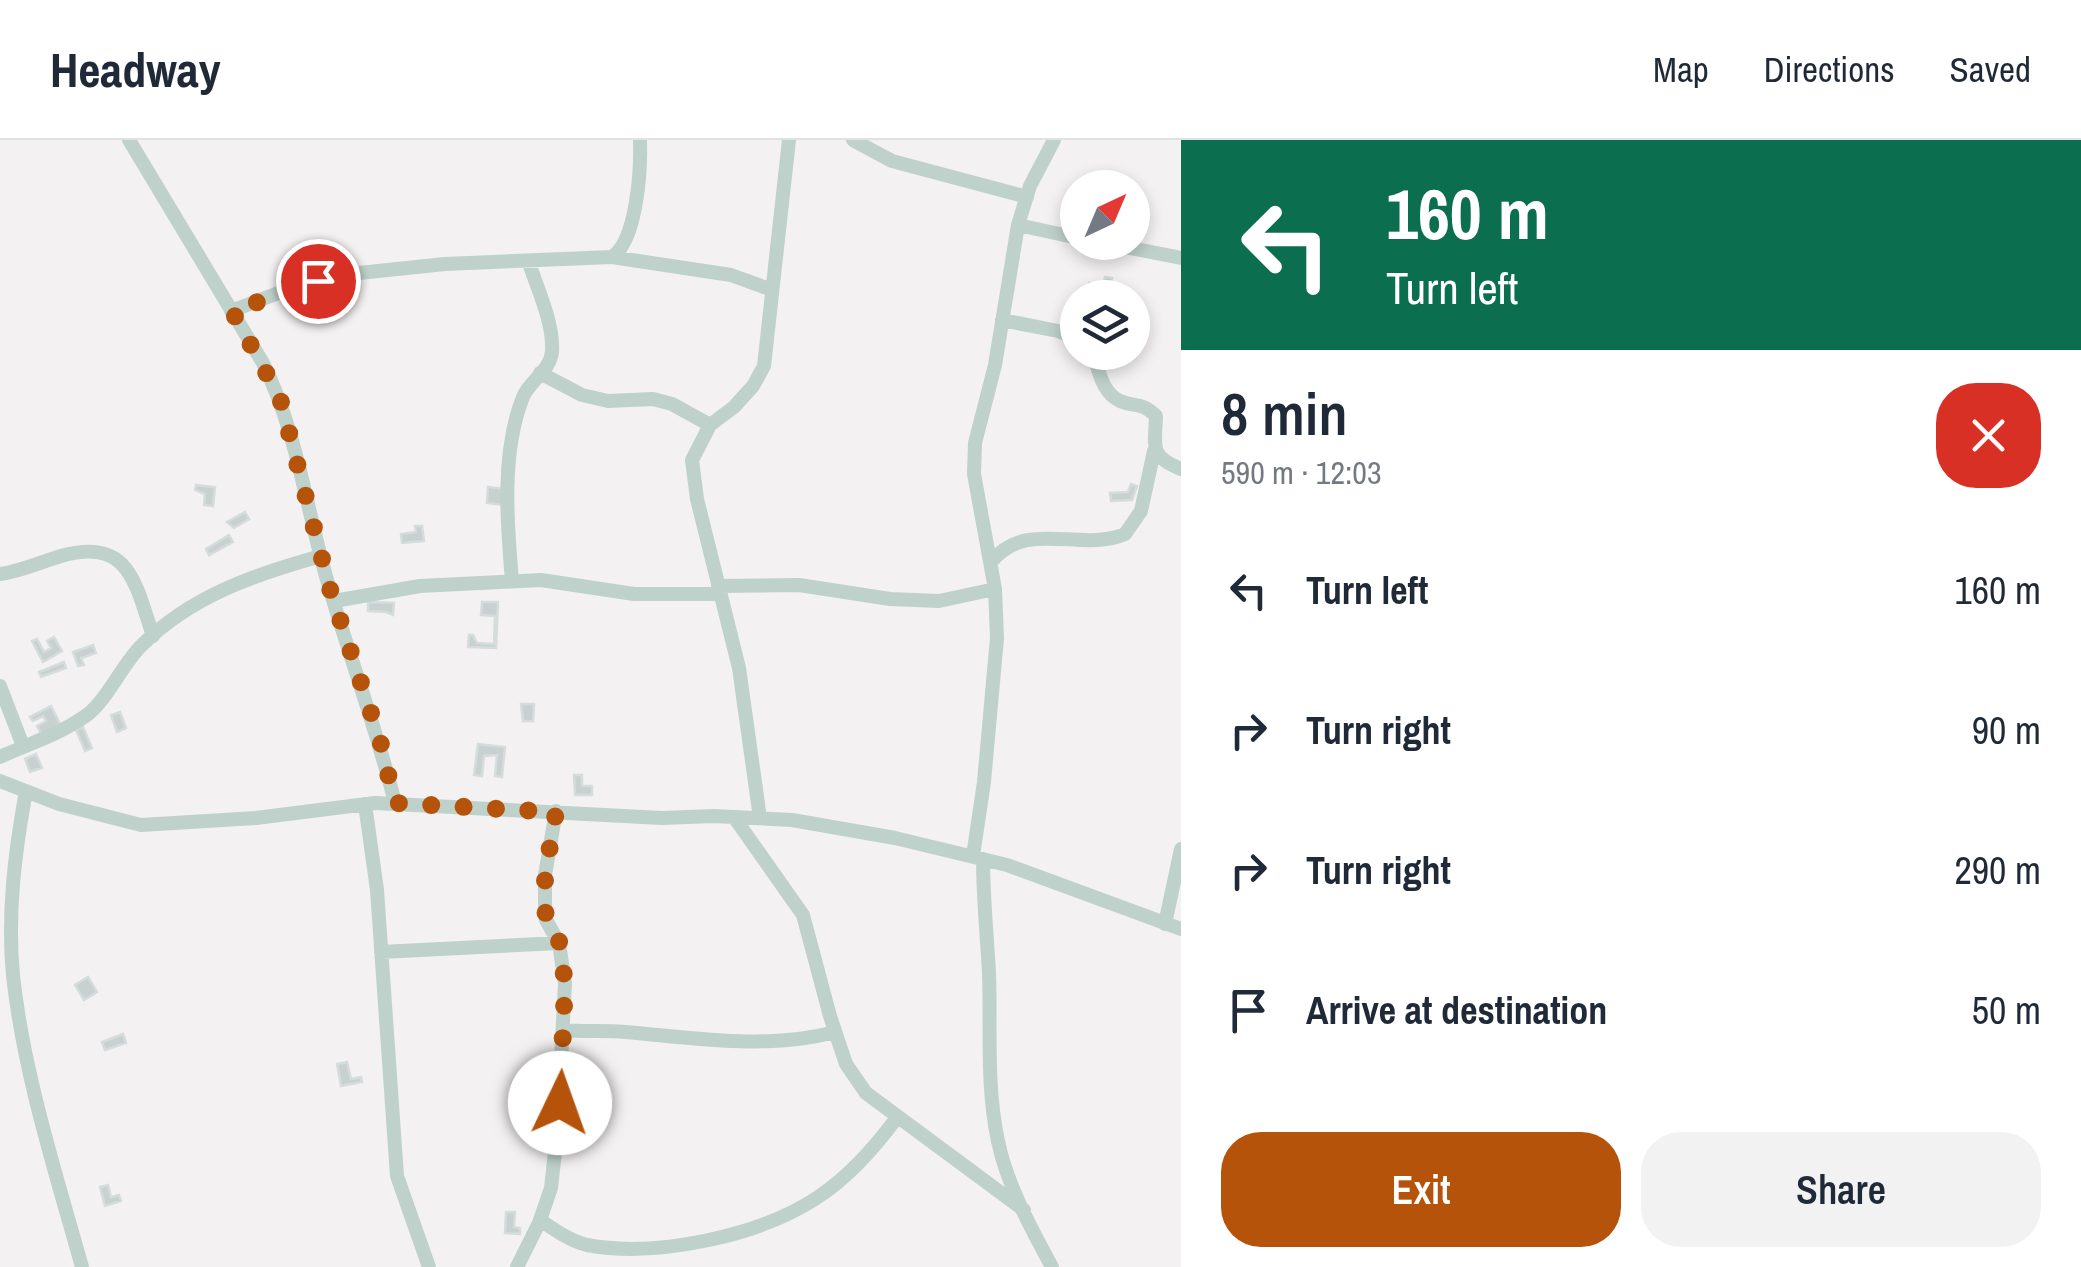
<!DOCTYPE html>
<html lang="en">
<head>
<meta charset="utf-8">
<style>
	:root { --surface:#fff; --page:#f2f2f3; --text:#1f2937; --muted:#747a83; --line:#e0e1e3; --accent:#b45309 }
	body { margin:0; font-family:"Archivo Narrow",sans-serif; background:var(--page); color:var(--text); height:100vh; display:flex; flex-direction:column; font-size:38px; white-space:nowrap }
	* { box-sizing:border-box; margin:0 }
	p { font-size:32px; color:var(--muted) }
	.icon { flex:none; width:55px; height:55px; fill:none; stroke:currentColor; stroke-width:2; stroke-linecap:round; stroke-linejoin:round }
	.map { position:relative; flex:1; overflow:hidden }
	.drawer { display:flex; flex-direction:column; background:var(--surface); width:900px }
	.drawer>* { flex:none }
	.top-card { background:#0b6e4f; color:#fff; overflow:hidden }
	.needle { width:65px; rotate:44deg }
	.controls { position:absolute; left:1060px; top:30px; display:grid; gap:20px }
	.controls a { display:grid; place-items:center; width:90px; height:90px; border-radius:50%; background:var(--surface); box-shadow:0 5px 15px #0003; font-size:50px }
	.pin { position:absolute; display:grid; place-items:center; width:85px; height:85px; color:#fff; margin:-42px; border:5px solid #fff; border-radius:50%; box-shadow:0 2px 10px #0007 }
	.me { position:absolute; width:110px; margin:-55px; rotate:3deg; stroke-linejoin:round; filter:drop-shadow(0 0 8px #0008) }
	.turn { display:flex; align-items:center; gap:35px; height:210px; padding:0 40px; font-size:45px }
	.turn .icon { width:130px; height:130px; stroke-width:2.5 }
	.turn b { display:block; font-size:70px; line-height:85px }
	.round { display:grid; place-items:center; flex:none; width:105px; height:105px; border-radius:40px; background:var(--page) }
	.overview { display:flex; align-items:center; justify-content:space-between; height:170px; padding:0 40px }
	h1 { font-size:60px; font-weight:600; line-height:75px }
	.button { display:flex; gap:20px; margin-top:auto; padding:20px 40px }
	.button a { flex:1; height:115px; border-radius:40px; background:var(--accent); color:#fff; font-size:40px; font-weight:600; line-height:115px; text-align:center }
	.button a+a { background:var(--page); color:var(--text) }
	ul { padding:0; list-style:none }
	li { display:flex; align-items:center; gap:30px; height:140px; padding:0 40px }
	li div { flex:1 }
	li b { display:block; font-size:38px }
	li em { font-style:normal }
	header { display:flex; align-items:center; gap:60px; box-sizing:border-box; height:140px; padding:0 50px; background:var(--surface); border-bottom:2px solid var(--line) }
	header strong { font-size:48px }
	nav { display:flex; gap:55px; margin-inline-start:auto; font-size:35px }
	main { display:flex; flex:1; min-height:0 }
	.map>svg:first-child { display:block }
	.building { fill:#c8d1d0; stroke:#d5dddc; stroke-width:2.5 }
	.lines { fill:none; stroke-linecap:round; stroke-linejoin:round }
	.minor { stroke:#bfd1cb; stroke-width:14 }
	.route { stroke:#b45309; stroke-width:18; stroke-dasharray:0 32.4 }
</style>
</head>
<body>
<header>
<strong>Headway</strong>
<nav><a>Map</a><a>Directions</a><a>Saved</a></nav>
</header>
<main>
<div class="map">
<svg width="1181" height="1127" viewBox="0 0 1181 1127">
	<rect width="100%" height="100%" fill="#f4f1f3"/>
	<path class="building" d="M1105,137l7,1 -4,18 -21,-4 2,-9 14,3z
		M1131,344l6,2 -5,14 -21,1 -1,-8 18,-1z
		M196,345l19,2 -2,19 -9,-1 1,-11 -10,-4z
		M488,347l17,2 -1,16 -17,-2z
		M245,372l4,7 -15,9 -7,-6z
		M415,386h7l2,15 -22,2 -1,-9 15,-2z
		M229,395l4,7 -24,13 -3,-6z
		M368,462l26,1 -1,12 -7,-3 -18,-1z
		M482,462h16l-2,46 -28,-1 1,-12h4l4,8 17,1 1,-28 -14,-1z
		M54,497l8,14 -19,11 -11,-21 5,-2 7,13 7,-4 -4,-7z
		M93,505l3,8 -15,5 3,7 -6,1 -5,-14z
		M64,522l2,6 -25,9 -2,-5z
		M521,564h13l-1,17h-10z
		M51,566l9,18 -19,10 -4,-8 9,-5 -3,-5 -10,5 -3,-4z
		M120,572l6,16 -9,4 -6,-17z
		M83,587l9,21 -7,3 -9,-21z
		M478,604l27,3 -3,30 -7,-1 2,-21 -13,1 -2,20 -8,-1z
		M36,614l6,14 -12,4 -5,-13z
		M574,635h8v11h10v9h-17z
		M88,837l9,15 -13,8 -9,-15z
		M123,894l3,9 -21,7 -3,-8z
		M347,922l4,17 10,-2 1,5 -21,4 -4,-22z
		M108,1045l3,12 8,-2 2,6 -16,5 -5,-19z
		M506,1072h9l-1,15 6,1v6l-15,-1z"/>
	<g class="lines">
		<path class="minor" d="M129,0l134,223c35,70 44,152 67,227 21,71 47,140 65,213
			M853,0l39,21 135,36
			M1018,85l60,13
			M1100,102l81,16
			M612,117l119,18 41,15
			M231,171l66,-25 43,-11 105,-11 167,-7c25,-17 29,-87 28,-117
			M1002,180l56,11 20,8
			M1092,212c7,17 9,40 28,49 16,7 21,0 36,15 -1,32 -7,40 25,53
			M540,233l42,22 26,6 45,-2 19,5 38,21
			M991,422c36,-44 89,-9 134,-28l16,-23 13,-60
			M0,434c22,-3 40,-12 61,-18 68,-19 74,26 92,80
			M512,441c-5,-58 -11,-129 11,-184 7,-17 27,-26 29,-45 2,-28 -14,-62 -23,-89
			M718,446l81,-1 91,14 49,2 56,-12
			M334,461l86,-15 121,-6 93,14h86
			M0,546l23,60
			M0,617c28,-13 58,-22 84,-40 22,-14 38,-53 58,-72 49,-49 114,-71 179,-89
			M0,641l59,23 82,21 115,-7 119,-15 287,15 51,-2 79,4 103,18 112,27 174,64
			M26,651c-11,60 -19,123 -13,184 10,96 43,199 69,292
			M365,664l12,86 20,286 32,91
			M734,677l69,98 27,101 16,48 20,29 158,117
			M760,678l-21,-150 -42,-169 -5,-39 18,-35 24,-18 19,-21 11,-20 25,-226
			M973,716l11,-74 13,-144 -2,-49 -21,-115 1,-31 20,-78 23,-140 12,-39 24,-46
			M983,719c0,39 4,76 6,114 2,56 -3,113 9,168 9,44 33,87 54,126
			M1165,784l16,-75
			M381,812l178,-9
			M563,890c21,2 41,0 62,2 70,6 142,18 210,0
			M540,1080c15,10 30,21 47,25 68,13 171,-9 228,-46 33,-21 58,-50 81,-80
			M517,1127l22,-44 12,-35 6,-54 8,-150 -6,-41 -13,-23 -1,-16v-29l11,-64"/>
	</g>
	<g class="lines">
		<path class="route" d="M318,141l-86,30 48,87 50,191 50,151 15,63 161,9 -11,63v29l1,16 14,23 5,41 -5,119"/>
	</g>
</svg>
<div class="controls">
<a><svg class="needle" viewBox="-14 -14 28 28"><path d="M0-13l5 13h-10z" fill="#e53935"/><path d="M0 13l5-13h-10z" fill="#747a83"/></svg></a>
<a><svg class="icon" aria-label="layers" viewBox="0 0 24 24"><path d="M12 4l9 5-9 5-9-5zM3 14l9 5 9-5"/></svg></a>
</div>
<div class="pin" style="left:318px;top:141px;background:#d93025"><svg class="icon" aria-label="arrive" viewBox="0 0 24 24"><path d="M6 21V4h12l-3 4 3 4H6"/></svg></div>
<svg class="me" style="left:560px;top:963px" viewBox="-20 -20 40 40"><circle r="19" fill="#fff"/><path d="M0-13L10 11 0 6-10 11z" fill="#b45309"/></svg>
</div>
<section class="drawer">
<div class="top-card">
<div class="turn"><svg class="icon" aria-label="left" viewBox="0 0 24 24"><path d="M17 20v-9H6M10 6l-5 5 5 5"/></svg><div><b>160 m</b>Turn left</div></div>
</div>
<div class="overview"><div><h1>8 min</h1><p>590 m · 12:03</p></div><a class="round" style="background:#d93025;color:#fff"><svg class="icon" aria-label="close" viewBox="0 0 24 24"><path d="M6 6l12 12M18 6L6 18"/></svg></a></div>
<ul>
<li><svg class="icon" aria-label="left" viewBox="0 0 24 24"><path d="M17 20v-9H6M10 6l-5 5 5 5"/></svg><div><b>Turn left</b></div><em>160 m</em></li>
<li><svg class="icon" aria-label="right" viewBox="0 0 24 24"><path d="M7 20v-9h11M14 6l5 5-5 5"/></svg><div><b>Turn right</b></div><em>90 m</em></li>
<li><svg class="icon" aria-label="right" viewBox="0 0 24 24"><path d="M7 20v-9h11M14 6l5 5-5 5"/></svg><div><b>Turn right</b></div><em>290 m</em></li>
<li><svg class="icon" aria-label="arrive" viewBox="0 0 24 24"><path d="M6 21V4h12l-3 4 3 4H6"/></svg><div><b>Arrive at destination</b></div><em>50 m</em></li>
</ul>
<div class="button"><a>Exit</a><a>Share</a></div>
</section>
</main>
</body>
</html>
